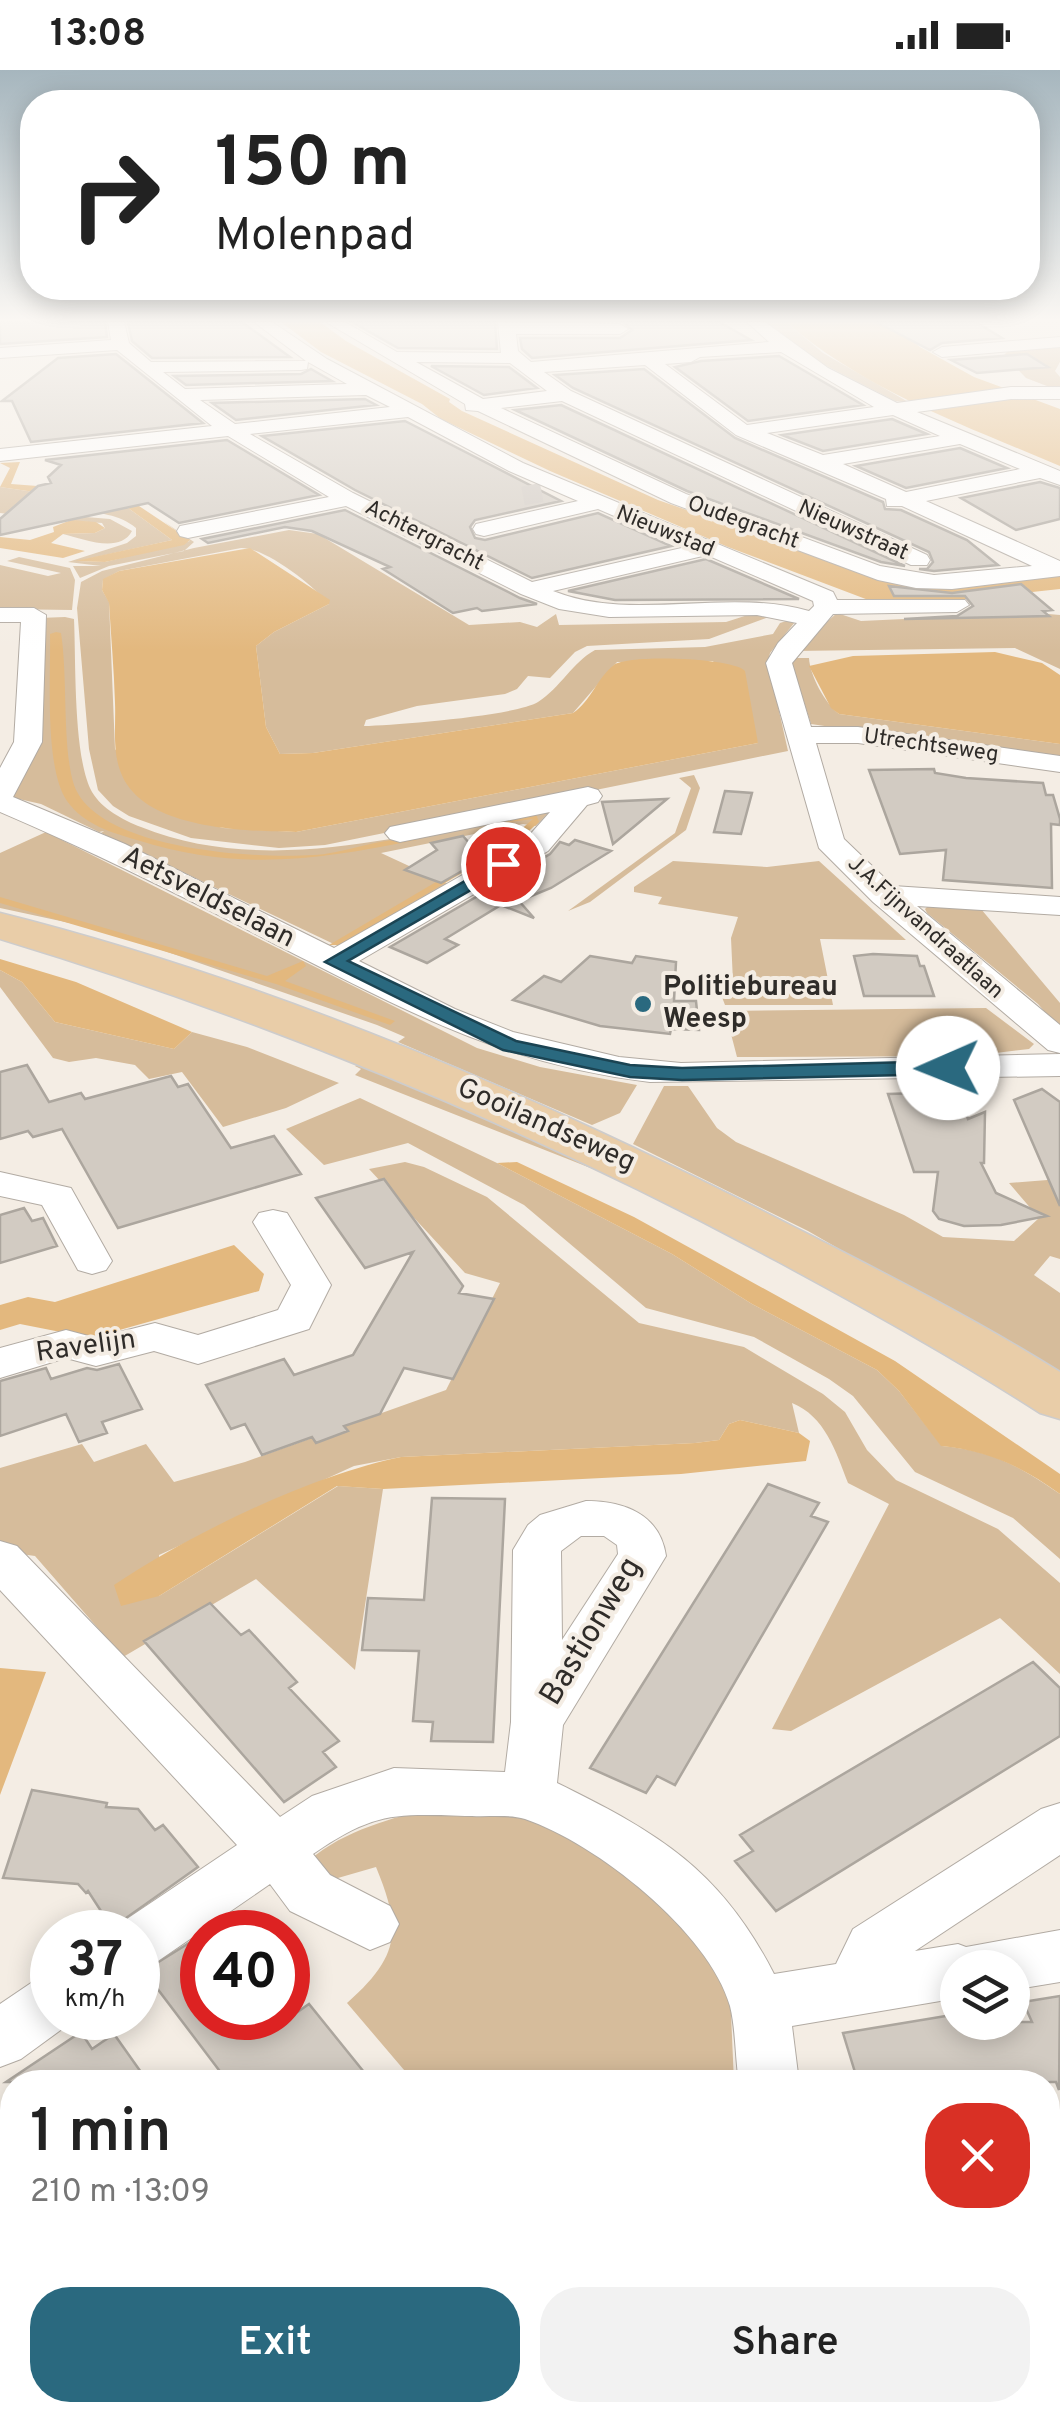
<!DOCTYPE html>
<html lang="en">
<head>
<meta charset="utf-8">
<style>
	:root { --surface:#fff; --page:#f2f2f2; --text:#222; --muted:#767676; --accent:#2a697f }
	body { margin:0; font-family:Overpass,sans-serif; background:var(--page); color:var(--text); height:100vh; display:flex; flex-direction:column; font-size:38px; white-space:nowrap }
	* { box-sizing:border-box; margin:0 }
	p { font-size:32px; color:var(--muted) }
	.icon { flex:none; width:55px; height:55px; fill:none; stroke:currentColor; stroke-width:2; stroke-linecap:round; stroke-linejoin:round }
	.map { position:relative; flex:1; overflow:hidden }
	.sheet { position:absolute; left:0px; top:2000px; width:1060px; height:352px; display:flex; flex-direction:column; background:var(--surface); border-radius:40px 40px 0 0; box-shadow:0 5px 25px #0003 }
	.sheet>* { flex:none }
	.guide { position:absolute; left:20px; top:20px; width:1020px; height:210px; border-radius:40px; box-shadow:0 5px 25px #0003; background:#fff; color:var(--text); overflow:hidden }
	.controls { position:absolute; left:940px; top:1880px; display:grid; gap:20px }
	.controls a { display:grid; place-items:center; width:90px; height:90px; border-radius:50%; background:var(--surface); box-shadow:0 5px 25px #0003; font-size:50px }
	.speed { position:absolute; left:30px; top:1840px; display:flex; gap:20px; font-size:50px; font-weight:700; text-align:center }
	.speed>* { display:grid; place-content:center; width:130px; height:130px; border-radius:50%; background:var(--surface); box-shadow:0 5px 25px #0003; line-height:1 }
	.speed small { font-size:25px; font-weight:400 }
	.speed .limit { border:15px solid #d22; background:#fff; color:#111 }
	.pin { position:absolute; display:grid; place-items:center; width:85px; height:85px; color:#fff; margin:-42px; border:5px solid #fff; border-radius:50%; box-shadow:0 2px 10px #0007 }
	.me { position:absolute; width:110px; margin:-55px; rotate:269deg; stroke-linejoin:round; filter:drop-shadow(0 0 8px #0008) }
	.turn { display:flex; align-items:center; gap:35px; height:210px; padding:0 30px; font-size:45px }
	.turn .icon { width:130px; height:130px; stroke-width:2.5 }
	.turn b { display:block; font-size:70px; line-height:85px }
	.round { display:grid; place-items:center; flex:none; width:105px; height:105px; border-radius:40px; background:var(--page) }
	.summary { display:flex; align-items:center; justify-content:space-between; height:170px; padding:0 30px }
	h1 { font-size:60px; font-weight:600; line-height:75px }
	.primary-button { display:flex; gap:20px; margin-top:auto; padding:20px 30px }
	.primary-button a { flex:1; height:115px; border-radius:40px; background:var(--accent); color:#fff; font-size:40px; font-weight:600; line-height:115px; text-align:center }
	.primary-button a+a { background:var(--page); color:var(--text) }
	.status { display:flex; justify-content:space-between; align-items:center; height:70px; padding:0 50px; background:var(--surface); direction:ltr }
	.status svg { height:28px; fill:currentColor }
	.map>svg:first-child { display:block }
	.green { fill:#d6bc9b; fill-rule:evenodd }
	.water { fill:#e3b87e }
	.building { fill:#d2cbc2; stroke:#aca69e; stroke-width:2.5 }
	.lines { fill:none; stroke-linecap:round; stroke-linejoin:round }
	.minor-tunnel { stroke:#cdc6bf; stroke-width:19; stroke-dasharray:19 10; stroke-linecap:butt }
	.minor-casing { stroke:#b2aba3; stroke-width:2 }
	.major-casing { stroke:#cdcccc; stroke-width:3 }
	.minor { fill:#fff; fill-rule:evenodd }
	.major { fill:#e9cda8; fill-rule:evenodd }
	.route { fill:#2a697f; stroke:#1b4453; stroke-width:2.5 }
	.poi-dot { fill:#2a697f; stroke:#f4ede4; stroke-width:4 }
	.labels { text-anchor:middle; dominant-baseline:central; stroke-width:8; stroke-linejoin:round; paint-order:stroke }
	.far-street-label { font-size:22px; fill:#2f2c29; stroke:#f4ede4 }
	.street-label { font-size:28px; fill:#2f2c29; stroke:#f4ede4 }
	.poi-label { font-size:28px; font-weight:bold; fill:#2f2c29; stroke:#f4ede4; text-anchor:start }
	.near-street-label { font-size:32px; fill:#2f2c29; stroke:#f4ede4 }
</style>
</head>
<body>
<div class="status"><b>13:08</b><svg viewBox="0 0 49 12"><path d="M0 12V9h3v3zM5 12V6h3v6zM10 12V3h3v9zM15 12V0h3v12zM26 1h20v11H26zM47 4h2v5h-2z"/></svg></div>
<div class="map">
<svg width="1060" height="2351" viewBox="0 0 1060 2351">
	<rect width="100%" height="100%" fill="#f4ede4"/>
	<path class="green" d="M766,252h20l37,31 87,50 -15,-2 -92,-47z
		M1060,275v17l-5,9 5,6v14l-34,-13 -22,-23 5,-5z
		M0,417l124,18 48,35 -94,21 27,1 85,-21 -27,-20 31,21 -10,9 -75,15 -29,12 -7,-12h28l-33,-4 59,-19 9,-7v-8c-34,-28 -95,-10 -136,-15z
		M74,446l36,3 22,12c-12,23 -49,8 -69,3l32,-1 10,-5 -3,-5 -66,-5z
		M289,460l29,4 151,91 51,-3 17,5 19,-13 3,11 167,-3 28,-9 20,2 -65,24 -122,7 -12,6 -25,26 -22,-2 -11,13 -12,5 -88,12 -51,14 -2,6c31,-1 151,-10 174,-24 22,-14 35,-40 57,-52l110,-3 68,-13 7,-11 19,-6 -29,36 -2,9 20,89 -463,94 -46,3 -88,-10 -62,-22 -16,-10 -15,-16 -9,-41 -12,-141 4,-26 21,-11 92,-23zM241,478c24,-1 73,38 88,56l-55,28 -18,14 10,81 14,27 33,-1 260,-40 44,-51 96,-1 45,82 -462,89 -73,-4 -61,-17 -47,-62 -6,-147 -7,-12 1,-10 16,-9z
		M19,487l51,11 5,12 -3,30 -72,-1v-44l48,11 13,-3 -54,-12z
		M837,543l24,8 176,-8 23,2v54l-45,-21 -221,3z
		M65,547l9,2c2,42 -1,139 18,173 10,17 31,28 49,35 127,51 269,6 397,-16l10,2 -12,13 -13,-2 -142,29 67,31 -108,63 -239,-114 3,-2 -5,1 -58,-28 -31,-7 29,-179z
		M790,588h19c1,18 16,45 30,56l221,30v17l-249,-37z
		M694,705l6,13 -14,42 -96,72 -22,9 107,-78 16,-45 -12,-10z
		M46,762l431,216 63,19 97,18 -17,28 -28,12 -194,-83 7,-5 -28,-12 -270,-94 -107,-23v-55z
		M673,791l94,6 52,-6 87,79 -86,-1 13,66h-108l-8,-21 16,-2 -2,-44 7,-21 -80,-13 4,-7 -28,-5v-5z
		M930,834l51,5 79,94v26l-22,-25 -111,-91 -2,-4z
		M0,900l22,12 33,40 119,27 18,-17 55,15 92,36 -53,25 -63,19 -41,-55 -33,7 -14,-14 -39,-7 -27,4 -16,-4 -53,-71z
		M986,938l48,36 -5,5 -58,7 -234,1 -12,-46z
		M369,987l252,123 -266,-105 6,-6 -6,-3z
		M664,1016h24l29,42 19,14 168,73 39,22 71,4 25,-23 -30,-35 51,-4v80l-10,-3 -16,19 26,18v83l-252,-145 -175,-87z
		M360,1028l137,65 175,91 80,50 125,66 22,21 43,55c51,5 75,19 118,48v65l-47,-41 -98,-46 -62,-76 -24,-17 -75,-42 -108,-29 -122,-103 -116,-62 -84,22 -38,-36z
		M405,1092l19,5 63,30 152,126 105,24 79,47 22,18 22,38 29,30 102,49 62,54v91l-60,-56 -209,113 -19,-2 117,-225 -41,-21c-12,-31 -23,-67 -56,-80l7,30 -59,-13 -11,4 -10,16 -24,3 -294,14 -47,9 -195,89v41l179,-110 45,3 -28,181 -99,-91 -133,78 -88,-101 -35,-5v-83l82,-24 12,18 52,-18 28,38 71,-20 201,-72 54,-107 -35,-10 -96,-104z
		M436,1737l112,14 107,61 75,109 4,91h-317l-7,-5 -63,-74c53,-47 55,-73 29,-136l-45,13 -21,-20c34,-30 83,-42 126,-53z"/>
	<path class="water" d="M281,252h39l26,19 104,58 -1,3 13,9 196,89 246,86 43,2 103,-12 10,1v12l-103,11 -86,1 -143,-54 -178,-76 -109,-52 -19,-15 -101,-52z
		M786,252h102l32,25 54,30 86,32v57c-96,-41 -194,-75 -274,-144z
		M20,392l-9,22 40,3 79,13 60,40 -6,5 -79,17 -30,-1 97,-21 -48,-35 -124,-18 10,-19 -10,-5z
		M71,450l25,2 9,6 -10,5 -32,1 -12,9 34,8 -22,7 -63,-10v-11l30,3 24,-8 -1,-5z
		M250,478l80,52 -1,4 -55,28 -18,14 10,81 14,27 33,-1 260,-40c18,-12 24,-35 41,-48 15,-11 119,-7 131,6l13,72 -462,89c-50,-1 -153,-2 -175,-59 -9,-22 -5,-47 -6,-70 -1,-33 -4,-67 -6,-100l-7,-13 1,-11 16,-8z
		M56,562l5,1c7,44 1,115 13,152 23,65 182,74 239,70 30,-1 77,-21 104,-15 -102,20 -178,32 -280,0 -24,-7 -53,-15 -70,-39 -23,-34 -16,-124 -17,-167z
		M995,582l47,11 18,12v69l-221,-30 -8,-6 -22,-42 44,-10z
		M536,744l3,8 -17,15 -181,108h-12l182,-107 22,-19 -90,12z
		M0,827l267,79 36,-15 3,5 -21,15 110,40 -5,4 -114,-41 -276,-81z
		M0,889l76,23 116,50 -18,17 -119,-27 -33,-40 -22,-12z
		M517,1092l117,55 261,144 165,113v20c-39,-28 -71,-43 -119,-48l-42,-55 -22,-21 -125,-66 -80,-50 -175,-91z
		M234,1175l30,29 -5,17 -168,47 -71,-14 -20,6v-25l28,-8 27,5z
		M740,1350l59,13 11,8 -4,20 -125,13 -298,15 -46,-3 -178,110 -38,10 -7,-21c76,-51 198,-110 287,-128l294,-14 24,-3 10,-16z
		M0,1598l46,4 -46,123z"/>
	<path class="building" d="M0,252h105l2,15 -107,7z
		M128,252h114l48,35 -138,1 -20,-17z
		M352,252h143l2,27 -99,-1z
		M623,252h96l32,18 -219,18 -10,-9 -2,-11h100l12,-8z
		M876,252h100l26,16 -60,5 -12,7z
		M116,284l87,69 -172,19 -19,-41h-10l56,-43z
		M1027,284l21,13 -71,6 -26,-13z
		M779,286l84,49 -115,16 -73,-54 26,-6z
		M431,296l78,1 28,21 -53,7z
		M311,299l21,12 -146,4 -12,-9 127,-2z
		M644,299l91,69 148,64 2,7 16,1 66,30 31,25 -64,6 -15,-2h8l6,-7 -4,-10 -356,-164 -18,-13z
		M365,329l11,6 -140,15 -24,-17z
		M561,335l344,161 -24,-4 -194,-71 -172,-81z
		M892,349l35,15 -104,17 -41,-16z
		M405,351l156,80 -86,19 -5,7 5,11 10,2 113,-27 73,33 -139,32 -177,-88 -93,-54z
		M227,370l92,55 -140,28 -31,-20 -148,32v-16l38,-33 13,-3 -3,-6 13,-12 -16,-5z
		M960,378l47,20 -101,20 -50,-22z
		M1040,412l20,6v31l-44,11 -55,-32z
		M345,440l175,88 17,6 -55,7 -5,-3 -24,5 -70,-44 7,-2 -78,-36 -27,-4 -77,16 -6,-4z
		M706,489l93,40 -184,1 -47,-9z
		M1021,514l31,26 -9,1 6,5 -145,3 53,-3 16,-10 -8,-10h-71l-5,-10 63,7z
		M934,699l1,4 31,5 77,5 3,12h7l7,24v6l-9,-1 1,64 -109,-8 3,-30 -46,4 -31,-84z
		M725,721l27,2 -11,41 -27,-2z
		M667,729l-31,26 -23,19 -11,-42z
		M463,766l20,23 -42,24 -36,-13 32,-20 -6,-7z
		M575,770l36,11 -60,37 -32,13 15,17 -33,-13 -56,34 13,6 -31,18 -37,-16 160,-93 10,-12 9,3z
		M873,884l44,2 3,10h4l10,30h-70l-10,-40z
		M590,886l42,7 4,-7 40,6 -2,39h22l3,29 -28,-1 -1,5 -70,-8 -87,-26 31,-24 17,6z
		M27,995l22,37 32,-9 4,6 86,-23 7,11 10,-3 43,64 43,-12 27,38 -183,54 -56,-99 -29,8 -5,-6 -28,8v-67z
		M1042,1019l18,13v104l-46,-106z
		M958,1022l10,27 17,-7 -1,51h-3l15,30 51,23 -46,9 -37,1 -25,-7 -6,-8 5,-39h-24l-26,-78z
		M384,1109l79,107 -4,7 35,6 -41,80 -49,-11 -24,46 -36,12 4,5 -32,12 -4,-6 -50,18 -17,-31 -14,5 -25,-44 78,-26 10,16 59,-20 60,-103 -48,16 -49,-70z
		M24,1138l8,13 11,-3 14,28 -57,17v-48z
		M119,1294l23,45 -40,13 5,11 -28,9 -13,-28 -66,22v-55l46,-13 5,11 36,-11 10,2z
		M768,1414l51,19 -8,13 17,6 -153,263 -18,-9 -11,17 -56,-25z
		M432,1428l73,1 -12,243 -62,-1 2,-19 -20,-1 6,-70 -57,-1 6,-52 56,2z
		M210,1533l31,32 8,-5 48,52 -8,6 50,53 -16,11 13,15 -52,35 -140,-161z
		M1033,1592l27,26v48l-284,175 -41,-50 18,-10 -13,-16z
		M32,1720l75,13 -1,4 32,2 17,21 8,-5 35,42 -86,61 -24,-37 -2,2 -8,-9 -75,-6z
		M202,1865v83h87l20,-14 63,78h-144l-84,-111z
		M1060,1926l-1,94 -3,-8h-198l-15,-49 115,-19v8h74l-9,-20z
		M81,1962l11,17 22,-15 34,48h-142z"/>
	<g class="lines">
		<path class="minor-tunnel" d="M523,426l21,-4"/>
		<g class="minor-casing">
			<path id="minor" d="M108,252h16l5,21 22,19 155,-1 -52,-39h18l55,37 196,104 310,129 4,8h128l4,5 -12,7 -124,2 -41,49 19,64h47l202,29v16l-202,-29h-42l28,96 49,47 167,11v18l-143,-9 143,119v28l-12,-3 -175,-148 -54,-54 -53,-185 12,-20 19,-20 -40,-8 -148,2 -50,-8 -38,-15 -175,-88 -158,32 -8,-2 -3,-5 3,-5 149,-29 -101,-61 -228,25v-12l212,-23 -95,-76 -117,8v-10l111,-8zM308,292l39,22 -162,5 -22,-17 138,-2 6,-1zM366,325l24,12 -155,17 -35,-24zM408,347l101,54 69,30 -102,23 -3,5 3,5 8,2 114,-27 88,38 -154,35 -179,-89 -103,-59zM707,485l106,46 1,5 -5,5c-84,-24 -176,12 -256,-20z
				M326,252h19l52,30 104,1 -3,-31 122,2 8,5 -8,5h-104l2,17 13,11 238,-20 -22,-20h18l63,46 69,35 114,-16h49v12h-49l-94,13 143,59v14l-20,-7 -114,23 134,60v15l-108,13 -36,-1 -38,-8 -207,-77 -193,-92 -12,-1 -1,-6zM781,282l93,55 -127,18 -82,-61 26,-2 9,-5zM416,292l94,1 37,28 -64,8zM645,295l91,70 150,64 1,7h15l130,60 -98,9 -54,-9 -194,-72 -185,-86 61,-7 349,164h16l3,-5 -3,-5 -356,-164 -27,-19zM893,345l47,21 -117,19 -56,-22zM960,374l60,25 -114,23 -63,-28z
				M1060,267v10l-118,10 -9,-5 9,-5z
				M0,538h34l12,7 -4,127 -29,55 112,47 209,104 192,-109 24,-27 -150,30 -10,-3 -5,-6 5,-6 198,-40 10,3 4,6 -4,6 -11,3 -39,46 -189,110 96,48 58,23 106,25 62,6 379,-9v22l-410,6c-149,-18 -245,-72 -375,-138 -91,-47 -181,-92 -275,-132v-44l14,-26 7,-120h-21z
				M0,1102l71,16 41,73 -6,9 -14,4 -14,-4 -36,-65 -42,-9z
				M273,1140l14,3 44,72 -22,44 -111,35 -44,-13 -58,15 -30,-8 -66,20v-30l66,-18 30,8 59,-15 43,12 80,-25 13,-25 -38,-63 6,-9z
				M586,1431c38,0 74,13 80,55l-103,169 -6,58c102,50 164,87 217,191l62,-10 17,-35 188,-120 19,-6v52l-145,96 43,-7 8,3 94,-17v52l-48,8v-22h-54v30l-166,28 7,56h-60c-4,-24 -3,-52 -9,-76 -21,-74 -134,-163 -205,-187 -15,-5 -37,-2 -53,-3 -76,-2 -95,-6 -159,38l17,21 60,31 9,18 -9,18 -20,8 -80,-39 -20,-27 -112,77 -20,8v-37h-24l4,-7 119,-80 -237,-255v-49l17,5 263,271 32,-21 82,-28 111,4 6,-50 2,-172 15,-25 12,-10zM581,1466h23l13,9 1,9 -56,86 -1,-89z
				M52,1905v43h23l-2,3 -52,38 -21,8v-63l31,-21z
				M566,2340h73l-5,11h-73z
				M866,2340h79l5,11h-79z"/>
		</g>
		<g class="major-casing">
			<path id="major" d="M0,843c275,69 543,185 794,314 90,46 181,92 266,145v47l-20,-6c-85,-55 -174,-104 -263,-152 -249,-134 -507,-240 -777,-322z"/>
		</g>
		<use href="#minor" class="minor"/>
		<use href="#major" class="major"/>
	</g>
	<linearGradient id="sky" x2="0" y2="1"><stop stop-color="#a6b6be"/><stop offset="0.43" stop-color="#faf7f3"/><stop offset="1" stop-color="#faf7f3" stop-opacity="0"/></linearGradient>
	<rect width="1060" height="581" fill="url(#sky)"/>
	<path class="route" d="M503,789l9,5 -3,4 -161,93 168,80 114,24 52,3 266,-7 10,7 -10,6 -266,6 -52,-3 -127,-27 -178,-88z"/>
	<circle class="poi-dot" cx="643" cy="934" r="10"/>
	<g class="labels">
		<g class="far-street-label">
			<text transform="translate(743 453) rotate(20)">Oudegracht</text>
			<text transform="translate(853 461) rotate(24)">Nieuwstraat</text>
			<text transform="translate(665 462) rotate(22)">Nieuwstad</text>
			<text transform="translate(424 466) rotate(27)">Achtergracht</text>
			<text transform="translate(931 676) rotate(8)">Utrechtseweg</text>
			<text transform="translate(925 858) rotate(42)">J.A.Fijnvandraatlaan</text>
		</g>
		<g class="street-label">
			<text transform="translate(208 828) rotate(27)">Aetsveldselaan</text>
			<text transform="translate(546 1056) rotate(24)">Gooilandseweg</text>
			<text transform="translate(86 1277) rotate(-8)">Ravelijn</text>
		</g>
		<g class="poi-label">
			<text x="663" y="918">Politiebureau<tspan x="663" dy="32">Weesp</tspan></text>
		</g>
		<g class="near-street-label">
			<text transform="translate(592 1562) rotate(-59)">Bastionweg</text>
		</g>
	</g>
</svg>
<div class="controls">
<a><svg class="icon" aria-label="layers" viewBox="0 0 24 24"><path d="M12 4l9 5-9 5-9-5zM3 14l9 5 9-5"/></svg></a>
</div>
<div class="speed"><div>37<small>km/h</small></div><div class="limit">40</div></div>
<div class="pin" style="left:503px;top:794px;background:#d93025"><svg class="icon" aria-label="arrive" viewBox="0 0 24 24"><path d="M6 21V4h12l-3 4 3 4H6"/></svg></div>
<svg class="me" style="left:948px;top:998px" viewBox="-20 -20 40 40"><circle r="19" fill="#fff"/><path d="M0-13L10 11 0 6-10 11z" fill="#2a697f"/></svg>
<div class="guide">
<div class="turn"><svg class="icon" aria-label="right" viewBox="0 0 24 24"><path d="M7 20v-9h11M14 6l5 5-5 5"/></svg><div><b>150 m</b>Molenpad</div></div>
</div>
<section class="sheet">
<div class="summary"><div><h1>1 min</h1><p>210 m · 13:09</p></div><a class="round" style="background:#d93025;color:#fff"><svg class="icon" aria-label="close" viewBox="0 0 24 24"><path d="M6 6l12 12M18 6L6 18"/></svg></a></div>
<div class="primary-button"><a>Exit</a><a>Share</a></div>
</section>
</div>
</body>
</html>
